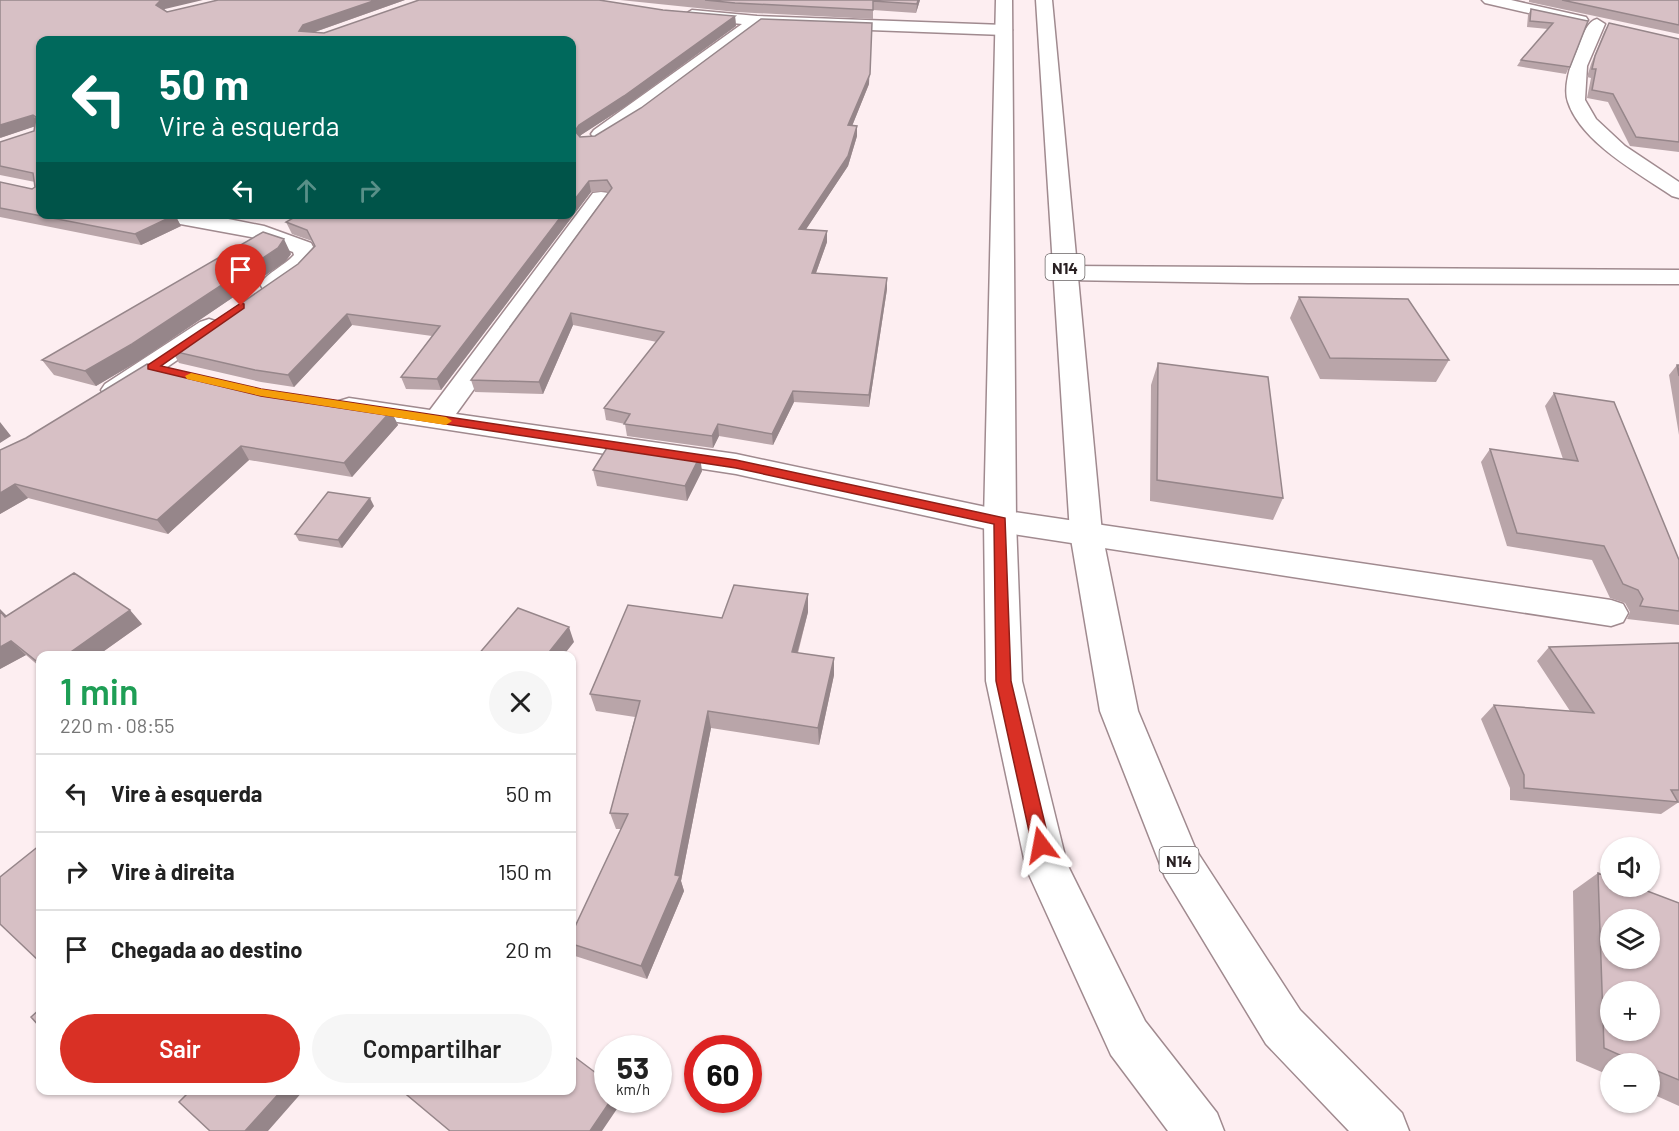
<!DOCTYPE html>
<html lang="pt">
<head>
<meta charset="utf-8">
<style>
	:root { --surface:#fff; --page:#f6f6f6; --text:#222; --muted:#767676; --line:#e0e0e0; --accent:#d93025 }
	body { margin:0; font-family:Barlow,sans-serif; background:var(--page); color:var(--text); height:100vh; display:flex; flex-direction:column; font-size:22px; white-space:nowrap }
	* { box-sizing:border-box; margin:0 }
	p { font-size:20px; color:var(--muted) }
	.icon { flex:none; width:33px; height:33px; fill:none; stroke:currentColor; stroke-width:2; stroke-linecap:round; stroke-linejoin:round }
	.map { position:relative; flex:1; overflow:hidden }
	.panel { position:absolute; left:36px; top:651px; width:540px; height:444px; display:flex; flex-direction:column; background:var(--surface); border-radius:12px; box-shadow:0 2px 4px #0004 }
	.panel>* { flex:none }
	.banner { position:absolute; left:36px; top:36px; width:540px; height:183px; border-radius:12px; box-shadow:0 2px 4px #0004; background:#00695c; color:#fff; overflow:hidden }
	.controls { position:absolute; left:1600px; top:837px; display:grid; gap:12px }
	.controls a { display:grid; place-items:center; width:60px; height:60px; border-radius:50%; background:var(--surface); box-shadow:0 2px 4px #0004; font-size:30px }
	.speed { position:absolute; left:594px; top:1035px; display:flex; gap:12px; font-size:30px; font-weight:700; text-align:center }
	.speed>* { display:grid; place-content:center; width:78px; height:78px; border-radius:50%; background:var(--surface); box-shadow:0 2px 4px #0004; line-height:1 }
	.speed small { font-size:15px; font-weight:400 }
	.speed .limit { border:9px solid #d22; background:#fff; color:#111 }
	.pin { position:absolute; display:grid; place-items:center; width:51px; height:51px; color:#fff; margin:-62px -26px; border-radius:50% 50% 50% 0; rotate:-45deg; box-shadow:0 0 6px #0007 }
	.pin .icon { rotate:45deg }
	.me { position:absolute; width:66px; margin:-33px; rotate:347deg; stroke-linejoin:round; filter:drop-shadow(0 0 4px #0008) }
	.turn { display:flex; align-items:center; gap:21px; height:126px; padding:0 24px; font-size:27px }
	.turn .icon { width:78px; height:78px; stroke-width:2.5 }
	.turn b { display:block; font-size:42px; line-height:51px }
	.lanes { display:flex; align-items:center; height:57px; padding:0 24px; background:#0003; justify-content:center; gap:30px; direction:ltr }
	.lanes .off { opacity:.35 }
	.round { display:grid; place-items:center; flex:none; width:63px; height:63px; border-radius:32px; background:var(--page) }
	.headline { display:flex; align-items:center; justify-content:space-between; height:102px; padding:0 24px }
	h1 { font-size:36px; font-weight:600; line-height:45px; color:#1e9e55 }
	.primary-button { display:flex; gap:12px; margin-top:auto; padding:12px 24px }
	.primary-button a { flex:1; height:69px; border-radius:36px; background:var(--accent); color:#fff; font-size:24px; font-weight:600; line-height:69px; text-align:center }
	.primary-button a+a { background:var(--page); color:var(--text) }
	ul { padding:0; list-style:none }
	li { display:flex; align-items:center; gap:18px; height:78px; padding:0 24px; border-top:2px solid var(--line) }
	li div { flex:1 }
	li b { display:block; font-size:22px }
	li em { font-style:normal }
	.map>svg:first-child { display:block }
	.lines { fill:none; stroke-linecap:round; stroke-linejoin:round }
	.street-casing { stroke:#a08a8f; stroke-width:3 }
	.primary-casing { stroke:#a08a8f; stroke-width:3 }
	.street { fill:#fff; fill-rule:evenodd }
	.primary { fill:#fff; fill-rule:evenodd }
	.wall { fill:#b9a5a9 }
	.shaded-wall { fill:#96868a }
	.building { fill:#d7c0c5; stroke:#96868a; stroke-width:1.5; fill-rule:evenodd }
	.route { fill:#d93025; stroke:#8d1f18; stroke-width:1.5 }
	.slow { fill:#f59e0b }
	.labels { text-anchor:middle; dominant-baseline:central; stroke-width:5; stroke-linejoin:round; paint-order:stroke }
	.shield { fill:#fff; stroke:#6a6465; stroke-width:1.5 }
	.shield-label { font-size:16px; font-weight:bold; fill:#2a2123 }
</style>
</head>
<body>
<div class="map">
<svg width="1679" height="1131" viewBox="0 0 1679 1131">
	<rect width="100%" height="100%" fill="#fdeef1"/>
	<g class="lines">
		<g class="street-casing">
			<path id="street" d="M1482,0h29l75,17 2,3 -8,5 -95,-22z
				M692,10l65,6 247,9 8,5 -8,5 -243,-9 -153,112h-14l-3,-4 3,-4 148,-106 -56,-6 -2,-3z
				M1597,19l8,5 -18,42 -2,34 11,19 29,27 54,36v16l-7,-2c-34,-23 -91,-54 -104,-94 -5,-14 2,-37 8,-49 5,-11 9,-31 21,-34z
				M601,192l8,1 3,5 -156,216 280,40 264,56 611,90 12,4 5,9 -5,9 -12,4 -611,-94 -264,-58 -397,-61 -4,-6 4,-6 10,-3 81,12 163,-217z
				M153,214h50l61,12 47,17 7,13c-12,17 -33,38 -55,33l-3,-5c8,-12 24,-18 34,-29l-1,-3 -42,-15 -87,-16 -8,-2z
				M1066,266l613,4v14l-431,-1 -182,-3 -8,-2 -4,-5 4,-5z
				M209,319l9,3 4,5 -4,5 -93,64 -10,2 -10,-2 -4,-6 4,-6 95,-62z"/>
		</g>
		<g class="primary-casing">
			<path id="primary" d="M996,0h16l4,521 6,160 45,183 78,157 72,92 7,18h-56l-57,-76 -85,-187 -40,-187 -2,-160z
				M1036,0h16l50,533 36,178 58,139 104,160 102,103 7,18h-60l-83,-87 -101,-167 -65,-166 -30,-178z"/>
		</g>
		<use href="#street" class="street"/>
		<use href="#primary" class="primary"/>
	</g>
	<path class="wall" d="M218,0h187l-90,32 9,1 339,-23 72,6 1,10 -110,80 -45,29 -1,2 15,-1 274,-52 -17,42 5,10 -9,30 -42,63 21,2v11l-11,31 71,5v11l-18,118 -75,-5 -21,43 -54,-9 -6,12 -86,-12 -2,-12 -19,-4 -2,-12 53,-66 -84,-17 -30,69 -68,-2 -4,-12 138,-189 -18,1 -150,198 -35,-1 -5,-12 31,-41 -80,-11 -58,62 -33,-5 -82,-19 -7,-12 126,-87 16,-18 -2,-5 -20,-7 -6,-12 286,-8v-174l-532,174 135,1 6,11 -40,19 -141,-28v-35l32,7 3,-2v-5l-35,-7v-33l34,-11 1,-5 -35,12 165,-129 -1,1 3,2z
		M620,0h300l-4,13 -43,-3v9l-137,-7z
		M1529,0h150v34l-150,-32z
		M1531,9l57,12 -22,53 -49,-8 4,-6 27,-31 -21,-2 1,-12z
		M1609,23l70,16v113l-49,-6 -22,-44 -21,-4 4,-20 -4,-1 4,-13 13,-32z
		M291,254l-6,8 -143,97 -46,27 -42,-11 -12,-15z
		M1299,297l150,63 -13,22 -116,-3 -30,-61z
		M1158,363l125,135 -10,22 -123,-19 1,-116z
		M1677,365h2v70l-10,-60z
		M252,390l139,21 7,14 -46,52 -103,-17 -81,74 -140,-36 -28,16v-64z
		M1554,393l125,167v65l-52,-6 3,-7 -5,-9 -15,-5 -18,-38 -85,-14 -26,-84 9,-13 73,10 -18,-53z
		M593,470l109,1 -15,30 -90,-15z
		M374,506l-32,42 -43,-7 -4,-7z
		M808,594v18l-10,41 36,5v17l-15,70 -108,-17 -30,153 3,10 -37,88 -72,-23 -3,-5v-18l49,-104h-5l-6,-16 25,-96 -39,-6 -6,-17z
		M7,616l135,8 -45,32h-57v11l-14,-12 -26,14z
		M1679,643v159l-18,12 -151,-14v-12l-29,-69 13,-14 76,6 -33,-50 12,-14z
		M1598,873l81,30v203l-29,-13v-29h-39v12l-35,-15 -3,-170z"/>
	<path class="shaded-wall" d="M161,0h42l-38,9 -4,5 -5,-9z
		M376,0h29l-99,35 -7,-4 4,-6z
		M918,0h2l-4,13 1,-9z
		M735,16l1,10 -110,80 -45,29 -4,6 -2,-10 4,-6z
		M872,23l-3,61 -21,52v-11z
		M33,115l6,10 -39,13v-13z
		M857,126v10l-9,30 -49,74v-11z
		M589,181l2,11 -150,198 -4,-11 126,-165h9v-11z
		M175,215l6,11 -40,19 -6,-11z
		M827,231v11l-15,42v-11z
		M284,239l7,15 -6,8 -143,97 -46,27 -11,-15z
		M887,278v11l-18,118v-12z
		M571,313l2,12 -30,69 -4,-12z
		M347,314l5,11 -58,62 -6,-12z
		M793,391l1,11 -21,43 -1,-11z
		M391,411l7,14 -46,52 -8,-14z
		M0,422l11,14 -11,7z
		M718,424l1,12 -6,12 -1,-12z
		M241,446l8,14 -81,74 -11,-14z
		M700,456l2,15 -15,30 -2,-15z
		M15,484l13,14 -28,16v-21z
		M370,498l4,8 -32,42 -4,-8z
		M808,594v18l-15,57 -1,-17z
		M0,609l7,7 -2,1 -5,-6z
		M130,610l12,14 -45,32h-32z
		M569,627l5,15 -11,14h-17z
		M11,641l15,14 -26,14v-22z
		M834,658v17l-15,70 -1,-17z
		M708,711l3,17 -30,153 3,10 -37,88 -6,-13 34,-91z
		M282,1090h22l-36,41h-23z
		M611,1100h12l-21,31h-12z"/>
	<path class="building" d="M0,0h161l-5,5 11,7 51,-12h158l-73,25 -4,6 25,2 95,-33h180l64,10 72,6 -111,80 -45,29 -4,6 5,6 15,-1 46,-28 120,-89 111,4 -2,51 -22,51 9,1 -9,30 -49,73 28,2 -15,42 75,5 -18,117 -76,-4 -21,43 -54,-10 -6,12 -88,-12 6,-10 -26,-6 60,-76 -93,-19 -32,69 -68,-2 141,-192 -5,-8 -18,1 -17,22v-163h-532v174h131l4,1 -40,19 -135,-26v-26l32,7 3,-2 -2,-14 -33,-7v-24l34,-11 2,-14 -3,-2 -33,10z
		M705,0h213l-1,4 -44,-3v9l-138,-7z
		M1562,0h117v25z
		M1531,9l57,12 -18,46 -49,-7 32,-37 -23,-2z
		M1609,23l70,16v103l-43,-5 -23,-43 -21,-4 4,-21h-4l3,-13z
		M300,214h263l-126,165 -36,-2 39,-51 -93,-12 -59,61 -33,-5 -83,-19 126,-87 17,-18 -8,-16 -21,-8z
		M263,232l21,7 -6,9 -146,96 -47,27 -43,-11z
		M1299,297l109,2 41,61 -119,-2z
		M1158,363l110,14 15,121 -126,-18z
		M147,364l105,26 139,21 -47,52 -103,-17 -84,74 -142,-36 -15,9v-43l26,-12z
		M1677,365h2v11z
		M1554,393l60,9 65,158v51l-39,-5 3,-7 -5,-9 -15,-6 -19,-38 -87,-13 -27,-84 88,12z
		M610,443l90,13 -15,30 -92,-16z
		M328,492l42,6 -32,42 -43,-6z
		M74,573l56,37 -65,46h-25v8l-29,-23 -11,6v-36l5,6z
		M734,585l74,9 -16,58 42,6 -16,70 -110,-17 -33,164 5,1 -39,90 -69,-22v-11l56,-119 -18,-1 30,-112 -50,-7 38,-89 94,13z
		M518,608l51,19 -23,29h-69z
		M1679,643v147h-8l7,12 -154,-14v-13l-30,-70 100,8 -45,-66z
		M40,845v117l-40,-38v-47z
		M1598,873l13,5v8h23l45,17v177l-29,-12v-4h-10l-36,-16zM1611,920h39v38h-39zM1611,992h39v38h-39z
		M40,1009v18l-9,-10z
		M572,1055l36,27v18h3l-21,31h-140l-49,-41h171z
		M191,1090h91l-37,41h-35l-31,-29z"/>
	<path class="route" d="M241,303l3,1v4l-83,58 100,23 475,71 269,58 6,163 39,164 -3,5 -6,3 -6,-3 -3,-5 -36,-164 -2,-157 -258,-56 -475,-72 -113,-27v-4z"/>
	<path class="slow" d="M191,373l70,16 185,28 6,4 -6,4 -185,-29 -74,-17 -2,-3z"/>
	<g class="labels">
		<g class="shield">
			<rect x="1045.5" y="254" width="39" height="26" rx="4.5"/>
			<rect x="1159.5" y="847" width="39" height="26" rx="4.5"/>
		</g>
		<g class="shield-label">
			<text x="1065" y="267">N14</text>
			<text x="1179" y="860">N14</text>
		</g>
	</g>
</svg>
<div class="controls">
<a><svg class="icon" aria-label="sound" viewBox="0 0 24 24"><path d="M4 9h4l5-4v14l-5-4H4zM17 9q2 3 0 6"/></svg></a>
<a><svg class="icon" aria-label="layers" viewBox="0 0 24 24"><path d="M12 4l9 5-9 5-9-5zM3 14l9 5 9-5"/></svg></a>
<a>+</a>
<a>−</a>
</div>
<div class="speed"><div>53<small>km/h</small></div><div class="limit">60</div></div>
<div class="pin" style="left:241px;top:306px;background:#d93025"><svg class="icon" aria-label="arrive" viewBox="0 0 24 24"><path d="M6 21V4h12l-3 4 3 4H6"/></svg></div>
<svg class="me" style="left:1041px;top:845px" viewBox="-20 -20 40 40"><path d="M0-17L14 15 0 8-14 15z" fill="#d93025" stroke="#fff" stroke-width="4"/></svg>
<div class="banner">
<div class="turn"><svg class="icon" aria-label="left" viewBox="0 0 24 24"><path d="M17 20v-9H6M10 6l-5 5 5 5"/></svg><div><b>50 m</b>Vire à esquerda</div></div>
<div class="lanes"><svg class="icon" aria-label="left" viewBox="0 0 24 24"><path d="M17 20v-9H6M10 6l-5 5 5 5"/></svg><svg class="icon off" aria-label="ahead" viewBox="0 0 24 24"><path d="M12 20V5M6 11l6-6 6 6"/></svg><svg class="icon off" aria-label="right" viewBox="0 0 24 24"><path d="M7 20v-9h11M14 6l5 5-5 5"/></svg></div>
</div>
<section class="panel">
<div class="headline"><div><h1>1 min</h1><p>220 m · 08:55</p></div><a class="round"><svg class="icon" aria-label="close" viewBox="0 0 24 24"><path d="M6 6l12 12M18 6L6 18"/></svg></a></div>
<ul>
<li><svg class="icon" aria-label="left" viewBox="0 0 24 24"><path d="M17 20v-9H6M10 6l-5 5 5 5"/></svg><div><b>Vire à esquerda</b></div><em>50 m</em></li>
<li><svg class="icon" aria-label="right" viewBox="0 0 24 24"><path d="M7 20v-9h11M14 6l5 5-5 5"/></svg><div><b>Vire à direita</b></div><em>150 m</em></li>
<li><svg class="icon" aria-label="arrive" viewBox="0 0 24 24"><path d="M6 21V4h12l-3 4 3 4H6"/></svg><div><b>Chegada ao destino</b></div><em>20 m</em></li>
</ul>
<div class="primary-button"><a>Sair</a><a>Compartilhar</a></div>
</section>
</div>
</body>
</html>
